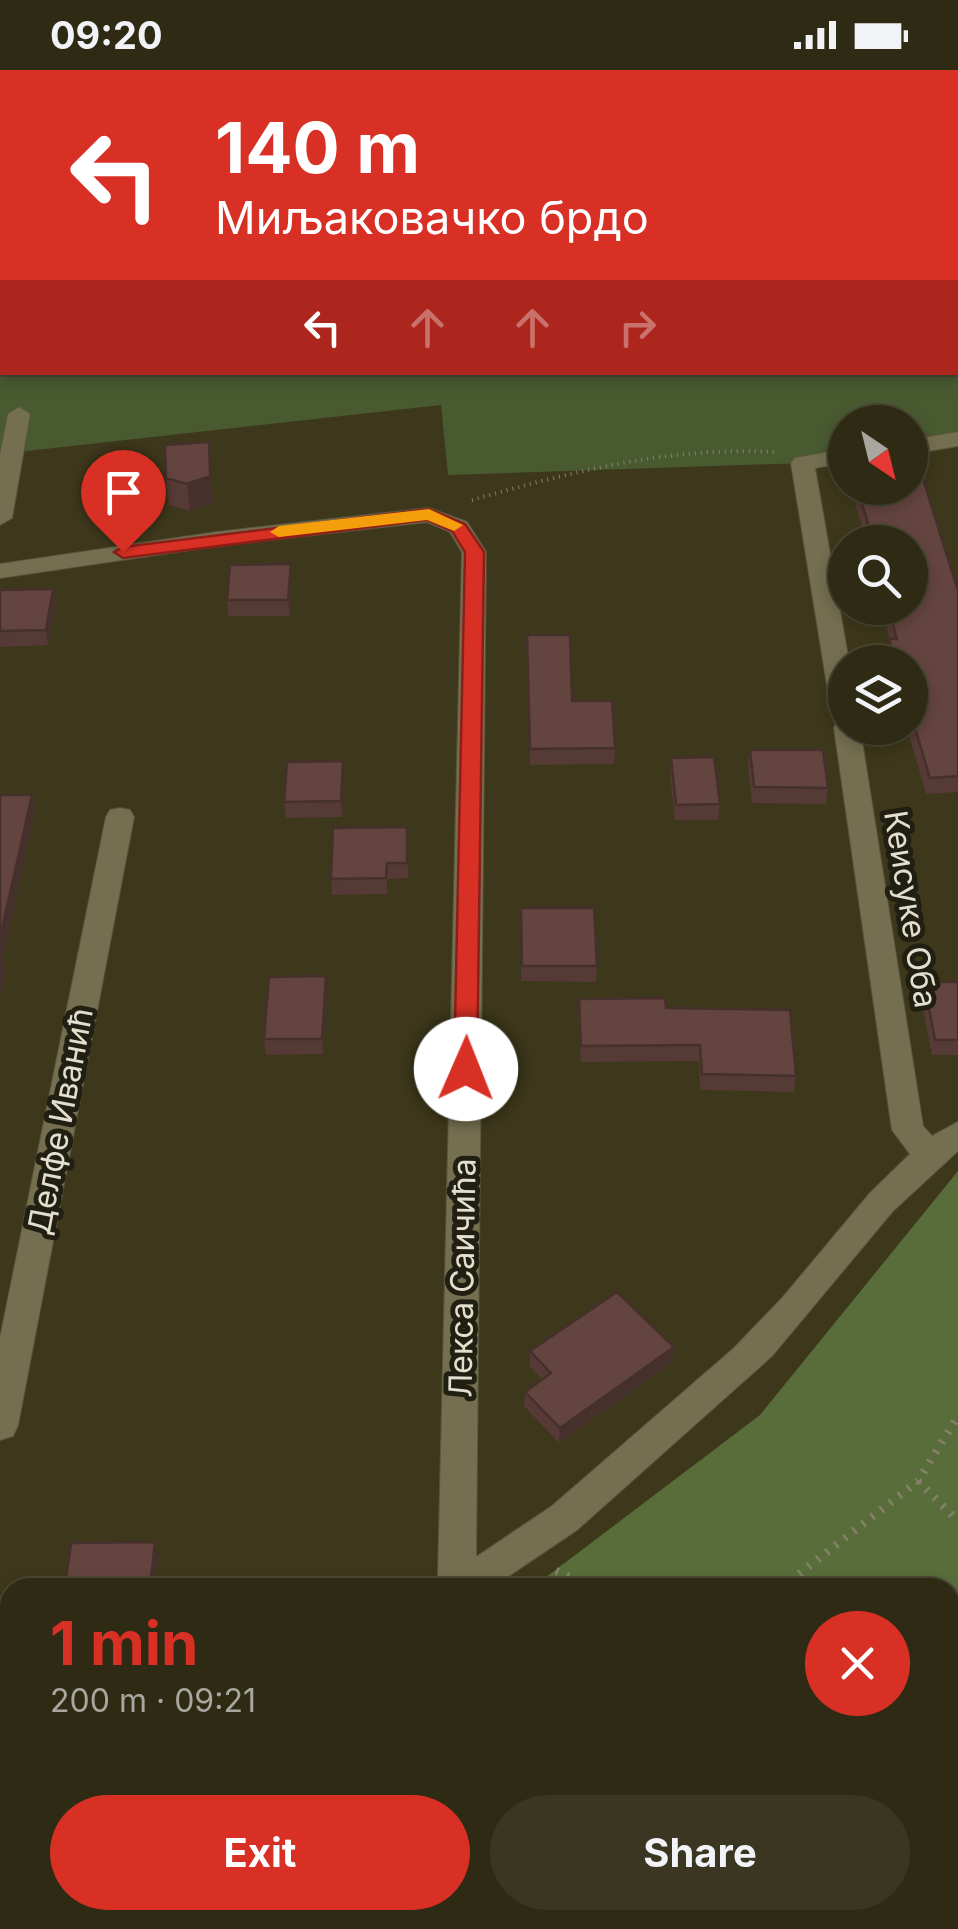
<!DOCTYPE html>
<html lang="en">
<head>
<meta charset="utf-8">
<style>
	:root { --surface:#2e2a14; --page:#3a3622; --text:#f1f3f6; --muted:#a7a7a0; --line:#494634; --accent:#d93025 }
	body { margin:0; font-family:Inter,sans-serif; background:var(--page); color:var(--text); height:100vh; display:flex; flex-direction:column; font-size:38px; white-space:nowrap }
	* { box-sizing:border-box; margin:0 }
	p { font-size:32px; color:var(--muted) }
	.icon { flex:none; width:55px; height:55px; fill:none; stroke:currentColor; stroke-width:2; stroke-linecap:round; stroke-linejoin:round }
	.map { position:relative; flex:1; overflow:hidden }
	.details { position:absolute; left:0px; top:1508px; width:960px; height:352px; display:flex; flex-direction:column; background:var(--surface); border-radius:30px 30px 0 0; box-shadow:0 5px 15px #0003,0 0 0 2px var(--line) }
	.details>* { flex:none }
	.guide { position:absolute; left:0px; top:0px; width:960px; height:305px; box-shadow:0 5px 15px #0003,0 0 0 2px var(--line); background:#d93025; color:#fff; overflow:hidden }
	.needle { width:65px; rotate:145deg }
	.tools { position:absolute; left:828px; top:335px; display:grid; gap:20px }
	.tools a { display:grid; place-items:center; width:100px; height:100px; border-radius:50%; background:var(--surface); box-shadow:0 5px 15px #0003,0 0 0 2px var(--line); font-size:50px }
	.pin { position:absolute; display:grid; place-items:center; width:85px; height:85px; color:#fff; margin:-102px -42px; border-radius:50% 50% 50% 0; rotate:-45deg; box-shadow:0 0 10px #0007 }
	.pin .icon { rotate:45deg }
	.me { position:absolute; width:110px; margin:-55px; rotate:1deg; stroke-linejoin:round; filter:drop-shadow(0 0 8px #0008) }
	.turn { display:flex; align-items:center; gap:35px; height:210px; padding:0 50px; font-size:45px }
	.turn .icon { width:130px; height:130px; stroke-width:2.5 }
	.turn b { display:block; font-size:70px; line-height:85px }
	.lanes { display:flex; align-items:center; height:95px; padding:0 50px; background:#0003; justify-content:center; gap:50px; direction:ltr }
	.lanes .off { opacity:.35 }
	.round { display:grid; place-items:center; flex:none; width:105px; height:105px; border-radius:52px; background:var(--page) }
	.headline { display:flex; align-items:center; justify-content:space-between; height:170px; padding:0 50px }
	h1 { font-size:60px; font-weight:700; line-height:75px; color:var(--accent) }
	.button { display:flex; gap:20px; margin-top:auto; padding:20px 50px }
	.button a { flex:1; height:115px; border-radius:60px; background:var(--accent); color:#fff; font-size:40px; font-weight:700; line-height:115px; text-align:center }
	.button a+a { background:var(--page); color:var(--text) }
	.status { display:flex; justify-content:space-between; align-items:center; height:70px; padding:0 50px; background:var(--surface); direction:ltr }
	.status svg { height:28px; fill:currentColor }
	.map>svg:first-child { display:block }
	.green { fill:#495a31 }
	.forest { fill:#586d3a }
	.lines { fill:none; stroke-linecap:round; stroke-linejoin:round }
	.street-casing { stroke:#59553c; stroke-width:2 }
	.path-far1 { stroke:#858169; stroke-width:4; stroke-dasharray:1 5; stroke-linecap:butt }
	.path { stroke:#858169; stroke-width:8; stroke-dasharray:2.5 9; stroke-linecap:butt }
	.street { fill:#746f50; fill-rule:evenodd }
	.wall { fill:#563a35 }
	.shaded-wall { fill:#46302b }
	.building { fill:#64443e; stroke:#46302b; stroke-width:2.5 }
	.route { fill:#d93025; stroke:#8d1f18; stroke-width:2.5 }
	.slow { fill:#f59e0b }
	.labels { text-anchor:middle; dominant-baseline:central; stroke-width:10; stroke-linejoin:round; paint-order:stroke }
	.street-label { font-size:32px; fill:#e2dfce; stroke:#211f12 }
</style>
</head>
<body>
<div class="status"><b>09:20</b><svg viewBox="0 0 49 12"><path d="M0 12V9h3v3zM5 12V6h3v6zM10 12V3h3v9zM15 12V0h3v12zM26 1h20v11H26zM47 4h2v5h-2z"/></svg></div>
<div class="map">
<svg width="958" height="1859" viewBox="0 0 958 1859">
	<rect width="100%" height="100%" fill="#3d381b"/>
	<path class="green" d="M0,0l129,2h-127v300h956v-130v197l-48,7v-24h-65v34l-42,7 -355,12 -7,-70 -441,49z"/>
	<path class="forest" d="M958,1101v758h-958v-209h10v200h940v-332l-417,-1 227,-172z"/>
	<g class="lines">
		<g class="street-casing">
			<path id="street" d="M19,337l11,7 -18,104 -12,7v-70l8,-41z
				M958,362v14l-48,8v-14z
				M845,379v14l-30,5 34,194h-4v66h15l63,398 9,10 26,-14v29l-65,60 -121,145 -195,174 -86,58h-58l5,-12 24,-1024 -12,-20 -23,-10 -210,24 -217,32v-14l217,-32 212,-24 38,14 19,30 -10,1005 76,-51 182,-158 49,-51 87,-104 40,-39 -18,-24 -58,-402 3,-6 -5,-6 -41,-253 4,-5z
				M120,738l10,2 4,7 -116,608 -5,11 -13,4v-102l106,-521 4,-7z
				M0,1596h10v36h-10z"/>
		</g>
		<path class="path-far1" d="M472,430c98,-28 200,-54 302,-48"/>
		<path class="path" d="M918,1411l40,40
			M556,1501l40,17
			M781,1518l137,-107 40,-65
			M138,1850l1,9
			M796,1850l3,9
			M363,1859l11,-9"/>
		<use href="#street" class="street"/>
	</g>
	<path class="wall" d="M209,372l4,60 -23,9 -21,-6 -3,-27z
		M855,418h55l48,103v201l-32,2 -19,-66h3v-66h-22l-2,-7 4,-16 -9,-31h29v-66h-43l-14,-45z
		M291,494l1,16 -2,36h-62l-1,-16z
		M53,519l3,15 -8,41 -48,2v-57z
		M527,565l45,66 43,47 -1,16 -84,1z
		M750,680l78,38 -2,16 -74,-1 -4,-38z
		M671,688l49,46 -2,16h-43l-5,-47z
		M344,707l-2,40 -56,1 -2,-16z
		M407,757l1,51 -21,1v15l-55,1 -1,-16z
		M521,838l76,58 -1,16 -75,-1z
		M326,906l1,16 -4,62 -57,1 -2,-16z
		M924,912h34v73h-26l-11,-57z
		M579,929l87,9 130,68 -2,16 -94,-2 -1,-29 -118,1 -3,-47z
		M530,1281l142,11 -113,81 -35,-37 1,-14 17,-13 -12,-13z"/>
	<path class="shaded-wall" d="M209,372l4,60 -23,9 -3,-27z
		M291,494l1,16 -2,36 -2,-16z
		M53,519l3,15 -8,41 -2,-15z
		M343,691l1,16 -2,40 -1,-16z
		M32,725l3,16 -32,147 3,15 -6,22v-57z
		M326,906l1,16 -4,62 -1,-15z
		M674,1277l-2,15 -113,81 1,-15z
		M155,1472l3,14 -3,32h-5z"/>
	<path class="building" d="M209,372l1,34 -23,8 -21,-6 -1,-33z
		M923,409l35,112v185l-28,2 -20,-67v-49h-14l-7,-23h8l-9,-31h22v-66h-36l-17,-54h53v-8z
		M291,494l-3,36h-61l3,-35z
		M53,519l-7,41 -46,1v-41z
		M527,565h43l2,66h40l3,47 -85,1z
		M750,680h73l5,38 -74,-1z
		M714,687l6,47 -44,1 -5,-47z
		M343,691l-2,40 -57,1 3,-40z
		M0,725h32l-32,143z
		M407,757v36h-20l-1,15 -55,1 2,-51z
		M521,838h73l3,58h-75z
		M326,906l-4,63h-58l5,-62z
		M924,912h34v58h-23z
		M665,928l1,10 124,2 6,66 -94,-2 -2,-29 -119,1 -2,-47z
		M617,1222l57,55 -114,81 -35,-36 26,-19 -21,-22z
		M155,1472l-5,46h-85l6,-45z"/>
	<path class="route" d="M429,439l36,15 19,28 -7,517 -11,9 -12,-9 11,-517 -13,-21 -25,-11 -304,38 -9,-6 9,-5z"/>
	<path class="slow" d="M429,439l34,16 -9,6 -27,-11 -148,17 -9,-5 9,-6z"/>
	<g class="labels">
		<g class="street-label">
			<text transform="translate(911 839) rotate(81)">Кеисуке Оба</text>
			<text transform="translate(60 1051) rotate(-79)">Делфе Иванић</text>
			<text transform="translate(462 1208) rotate(-89)">Лекса Саичића</text>
		</g>
	</g>
</svg>
<div class="tools">
<a><svg class="needle" viewBox="-14 -14 28 28"><path d="M0-13l5 13h-10z" fill="#e53935"/><path d="M0 13l5-13h-10z" fill="#a7a7a0"/></svg></a>
<a><svg class="icon" aria-label="search" viewBox="0 0 24 24"><circle cx="10" cy="10" r="6"/><path d="M15 15l6 6"/></svg></a>
<a><svg class="icon" aria-label="layers" viewBox="0 0 24 24"><path d="M12 4l9 5-9 5-9-5zM3 14l9 5 9-5"/></svg></a>
</div>
<div class="pin" style="left:123px;top:482px;background:#d93025"><svg class="icon" aria-label="arrive" viewBox="0 0 24 24"><path d="M6 21V4h12l-3 4 3 4H6"/></svg></div>
<svg class="me" style="left:466px;top:999px" viewBox="-20 -20 40 40"><circle r="19" fill="#fff"/><path d="M0-13L10 11 0 6-10 11z" fill="#d93025"/></svg>
<div class="guide">
<div class="turn"><svg class="icon" aria-label="left" viewBox="0 0 24 24"><path d="M17 20v-9H6M10 6l-5 5 5 5"/></svg><div><b>140 m</b>Миљаковачко брдо</div></div>
<div class="lanes"><svg class="icon" aria-label="left" viewBox="0 0 24 24"><path d="M17 20v-9H6M10 6l-5 5 5 5"/></svg><svg class="icon off" aria-label="ahead" viewBox="0 0 24 24"><path d="M12 20V5M6 11l6-6 6 6"/></svg><svg class="icon off" aria-label="ahead" viewBox="0 0 24 24"><path d="M12 20V5M6 11l6-6 6 6"/></svg><svg class="icon off" aria-label="right" viewBox="0 0 24 24"><path d="M7 20v-9h11M14 6l5 5-5 5"/></svg></div>
</div>
<section class="details">
<div class="headline"><div><h1>1 min</h1><p>200 m · 09:21</p></div><a class="round" style="background:#d93025;color:#fff"><svg class="icon" aria-label="close" viewBox="0 0 24 24"><path d="M6 6l12 12M18 6L6 18"/></svg></a></div>
<div class="button"><a>Exit</a><a>Share</a></div>
</section>
</div>
</body>
</html>
